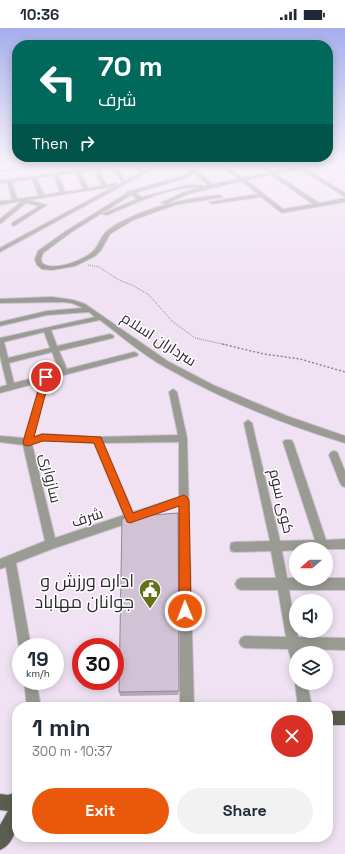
<!DOCTYPE html>
<html lang="en">
<head>
<meta charset="utf-8">
<style>
	:root { --surface:#fff; --page:#f2f2f3; --text:#1f2937; --muted:#747a83; --accent:#ea580c }
	body { margin:0; font-family:"Space Grotesk",Cairo,sans-serif; background:var(--page); color:var(--text); height:100vh; display:flex; flex-direction:column; font-size:15px; white-space:nowrap }
	* { box-sizing:border-box; margin:0 }
	p { font-size:13px; color:var(--muted) }
	.icon { flex:none; width:22px; height:22px; fill:none; stroke:currentColor; stroke-width:2; stroke-linecap:round; stroke-linejoin:round }
	.map { position:relative; flex:1; overflow:hidden }
	.details { position:absolute; left:12px; top:674px; width:321px; height:140px; display:flex; flex-direction:column; background:var(--surface); border-radius:16px; box-shadow:0 2px 10px #0003 }
	.details>* { flex:none }
	.hud { position:absolute; left:12px; top:12px; width:321px; height:122px; border-radius:16px; box-shadow:0 2px 10px #0003; background:#00695c; color:#fff; overflow:hidden }
	.needle { width:26px; rotate:249deg }
	.fabs { position:absolute; left:289px; top:514px; display:grid; gap:8px }
	.fabs a { display:grid; place-items:center; width:44px; height:44px; border-radius:50%; background:var(--surface); box-shadow:0 2px 10px #0003; font-size:20px }
	.speed { position:absolute; left:12px; top:610px; display:flex; gap:8px; font-size:20px; font-weight:700; text-align:center }
	.speed>* { display:grid; place-content:center; width:52px; height:52px; border-radius:50%; background:var(--surface); box-shadow:0 2px 10px #0003; line-height:1 }
	.speed small { font-size:10px; font-weight:400 }
	.speed .limit { border:6px solid #d22; background:#fff; color:#111 }
	.pin { position:absolute; display:grid; place-items:center; width:34px; height:34px; color:#fff; margin:-17px; border:2px solid #fff; border-radius:50%; box-shadow:0 1px 4px #0007 }
	.me { position:absolute; width:44px; margin:-22px; rotate:359deg; stroke-linejoin:round; filter:drop-shadow(0 0 3px #0008) }
	.turn { display:flex; align-items:center; gap:14px; height:84px; padding:0 20px; font-size:18px }
	.turn .icon { width:52px; height:52px; stroke-width:2.5 }
	.turn b { display:block; font-size:28px; line-height:34px }
	.then { display:flex; align-items:center; height:38px; padding:0 20px; background:#0003; gap:8px; font-size:15px }
	.round { display:grid; place-items:center; flex:none; width:42px; height:42px; border-radius:21px; background:var(--page) }
	.summary { display:flex; align-items:center; justify-content:space-between; height:68px; padding:0 20px }
	h1 { font-size:24px; font-weight:800; line-height:30px }
	.action { display:flex; gap:8px; margin-top:auto; padding:8px 20px }
	.action a { flex:1; height:46px; border-radius:24px; background:var(--accent); color:#fff; font-size:16px; font-weight:800; line-height:46px; text-align:center }
	.action a+a { background:var(--page); color:var(--text) }
	.status { display:flex; justify-content:space-between; align-items:center; height:28px; padding:0 20px; background:var(--surface); direction:ltr }
	.status svg { height:11px; fill:currentColor }
	.map>svg:first-child { display:block }
	.lines { fill:none; stroke-linecap:round; stroke-linejoin:round }
	.minor-casing { stroke:#cdc1d0; stroke-width:2 }
	.major-casing { stroke:#cdc1d0; stroke-width:2 }
	.path-far1 { stroke:#8f8591; stroke-width:1; stroke-dasharray:1 1; stroke-linecap:butt }
	.path { stroke:#8f8591; stroke-width:1.5; stroke-dasharray:2 2; stroke-linecap:butt }
	.minor { fill:#9a9c93; fill-rule:evenodd }
	.major { fill:#5b5e4f; fill-rule:evenodd }
	.wall { fill:#b4a8b7 }
	.building { fill:#d1c3d5; stroke:#928895 }
	.route { fill:#ea580c; stroke:#983908 }
	.labels { text-anchor:middle; dominant-baseline:central; stroke-width:3; stroke-linejoin:round; paint-order:stroke }
	.street-label { font-size:15px; fill:#302b31; stroke:#fff }
	.near-poi-label { font-size:18px; fill:#302b31; stroke:#fff; text-anchor:end }
</style>
</head>
<body>
<div class="status"><b>10:36</b><svg viewBox="0 0 49 12"><path d="M0 12V9h3v3zM5 12V6h3v6zM10 12V3h3v9zM15 12V0h3v12zM26 1h20v11H26zM47 4h2v5h-2z"/></svg></div>
<div class="map">
<svg width="345" height="826" viewBox="0 0 345 826">
	<rect width="100%" height="100%" fill="#f0e2f3"/>
	<g class="lines">
		<g class="minor-casing">
			<path id="minor" d="M28,137h11l-39,7v-2z
				M111,137h13l-7,2 8,14 15,-8 -4,-8h4l3,6 11,-6h6l-160,87v-4l117,-63 -12,3 -77,12 19,5 -33,21 -2,-1v-2l27,-17 -13,-3 -26,21v-5l22,-18 -22,4v-4l12,-1 -5,-18 -7,1v-2l90,-13v-1l2,-1 4,1zM113,140l8,13h4l-7,4 -2,-2 -10,2 -7,-15zM94,142l8,16 -14,2 -7,-16zM76,145l7,16 -18,3 -6,-17zM54,148l6,16 -16,3 -7,-17zM32,151l7,17 -22,3 -5,-17z
				M201,137h5l-9,6 16,13 26,-5 -19,-14h5l18,13 25,-5 -10,-8h5l10,7 27,-6 15,-1 -10,3 40,25v4l-45,-28 -24,5 43,29 26,-5v4l-63,11 -21,-16 -49,7 -3,-2 49,-8 -16,-13 -54,13 -22,10 -5,-1 23,-11 16,-5c-32,0 -64,16 -93,28l-5,-1 35,-15 -6,-4 -61,38 -27,20 -2,6 1,4c11,9 39,-2 49,-10 7,-5 8,-13 14,-20 5,-5 13,-10 20,-13 29,-15 63,-22 95,-25l3,2 -48,8 -42,15 -23,14 -9,16 -6,6 -20,10 -23,4 -10,-1 -5,-4 -2,-6 3,-8 28,-20 61,-38v-2h4l54,-16zM194,145l14,12 -5,2 -2,-2h-13l-46,12 -7,-4 54,-16zM271,147l42,29 -30,5 -37,-29z
				M335,137h5l5,4v3z
				M52,269l21,3 12,4 84,58 44,23 74,31 58,20v7c-62,-19 -124,-44 -180,-76 -23,-13 -44,-31 -65,-47l-49,10 6,16 53,-12 4,2 -1,2 -54,13 8,18 67,-17 4,2 -1,2 -88,23 -16,58 10,-3 54,3 81,-2 -9,-43 4,-3 4,3 10,46 7,269h-14l-1,-201 -127,43 -36,14 15,84h-10v5l-2,-5 -13,-80 -6,2v-10l45,-18 -22,-96 -23,-3v-6l24,2 17,-56 -41,11v-6l7,-2 -7,-29v-18l95,-21 -6,-5 -42,3 -47,11v-4l47,-11 36,-3 -11,-5 -9,-1 -63,1v-4zM44,304l6,16 -42,10 -4,-16zM52,324l7,19 -45,12 -5,-20zM43,412l51,3 30,72 -69,23 -23,-94zM179,414v55l-46,15 -30,-69z
				M248,392l4,3 28,118 35,-1 -32,-98 2,-2h6l2,2 33,98 19,-1v10h-49v1l-14,1 5,27h58v12h-56l7,41h1l1,6 47,1v12l-44,-1v4h-5v11l-4,-2 -4,-13 -43,-1 -4,-2 -2,-4 2,-4 4,-2 41,1 -8,-47h-37l-4,-2 -2,-4 2,-4 4,-2h35l-5,-27 -36,1 -4,-1 -1,-4 1,-4 4,-1 35,-1 -26,-118z
				M334,423l3,1 8,19v16l-3,-1 -2,-3 -11,-28 2,-3z
				M296,651v4h11l5,24h-14l-3,-24z
				M24,653h12l5,26h-14z"/>
		</g>
		<g class="major-casing">
			<path id="major" d="M328,683h17v14h-17z
				M17,764c0,19 4,49 -17,58v-25l8,-14 -8,-1v-16l8,1z"/>
		</g>
		<path class="path-far1" d="M88,237l11,2 20,13 13,5 17,10 23,26 23,17 32,7"/>
		<path class="path" d="M222,316l42,10 36,5 45,13"/>
		<use href="#minor" class="minor"/>
		<use href="#major" class="major"/>
	</g>
	<path class="wall" d="M179,663l-1,4 -58,1 -1,-4z"/>
	<path class="building" d="M178,485l1,178 -60,1 3,-173 5,-2z"/>
	<linearGradient id="sky" x2="0" y2="1"><stop stop-color="#a5aeeb"/><stop offset="0.54" stop-color="#f8f2fa"/><stop offset="1" stop-color="#f8f2fa" stop-opacity="0"/></linearGradient>
	<rect width="345" height="253" fill="url(#sky)"/>
	<path class="route" d="M46,346l4,3 -16,60 8,-3 59,3 32,76 51,-18 3,2 2,3 2,111 -1,5 -5,1 -4,-1 -2,-5v-105l-49,17 -3,-1 -33,-79 -51,-2 -15,5 -4,-1 -1,-3 19,-65z"/>
	<defs>
		<g id="civic-pin" transform="scale(1.15)"><path d="M0 17L-7.5 6A9.5 9.5 0 1 1 7.5 6Z" fill="#657019" stroke="#fff"/><path d="M-.6-6.5H3V-4.5H.6V-3L4-1V1h2V6H-6V1h2V-1L-.6-3ZM-1.2 2.5V6h2.4V2.5Z" fill="#fff"/></g>
	</defs>
	<g fill-rule="evenodd">
		<use href="#civic-pin" x="150" y="562"/>
	</g>
	<g class="labels">
		<g class="street-label">
			<text transform="translate(159 311) rotate(33)">سرداران اسلام</text>
			<text transform="translate(51 450) rotate(77)">سازواری</text>
			<text transform="translate(282 473) rotate(77)">کوی سوم</text>
			<text transform="translate(87 489) rotate(-18)">شرف</text>
		</g>
		<g class="near-poi-label">
			<text x="134" y="552">اداره ورزش و<tspan x="134" dy="21">جوانان مهاباد</tspan></text>
		</g>
	</g>
</svg>
<div class="fabs">
<a><svg class="needle" viewBox="-14 -14 28 28"><path d="M0-13l5 13h-10z" fill="#e53935"/><path d="M0 13l5-13h-10z" fill="#747a83"/></svg></a>
<a><svg class="icon" aria-label="sound" viewBox="0 0 24 24"><path d="M4 9h4l5-4v14l-5-4H4zM17 9q2 3 0 6"/></svg></a>
<a><svg class="icon" aria-label="layers" viewBox="0 0 24 24"><path d="M12 4l9 5-9 5-9-5zM3 14l9 5 9-5"/></svg></a>
</div>
<div class="speed"><div>19<small>km/h</small></div><div class="limit">30</div></div>
<div class="pin" style="left:46px;top:349px;background:#d93025"><svg class="icon" aria-label="arrive" viewBox="0 0 24 24"><path d="M6 21V4h12l-3 4 3 4H6"/></svg></div>
<svg class="me" style="left:185px;top:583px" viewBox="-20 -20 40 40"><circle r="17" fill="#ea580c" stroke="#fff" stroke-width="3"/><path d="M0-11L8 9 0 5-8 9z" fill="#fff"/></svg>
<div class="hud">
<div class="turn"><svg class="icon" aria-label="left" viewBox="0 0 24 24"><path d="M17 20v-9H6M10 6l-5 5 5 5"/></svg><div><b>70 m</b>شرف</div></div>
<div class="then">Then<svg class="icon" aria-label="right" viewBox="0 0 24 24"><path d="M7 20v-9h11M14 6l5 5-5 5"/></svg></div>
</div>
<section class="details">
<div class="summary"><div><h1>1 min</h1><p>300 m · 10:37</p></div><a class="round" style="background:#d93025;color:#fff"><svg class="icon" aria-label="close" viewBox="0 0 24 24"><path d="M6 6l12 12M18 6L6 18"/></svg></a></div>
<div class="action"><a>Exit</a><a>Share</a></div>
</section>
</div>
</body>
</html>
